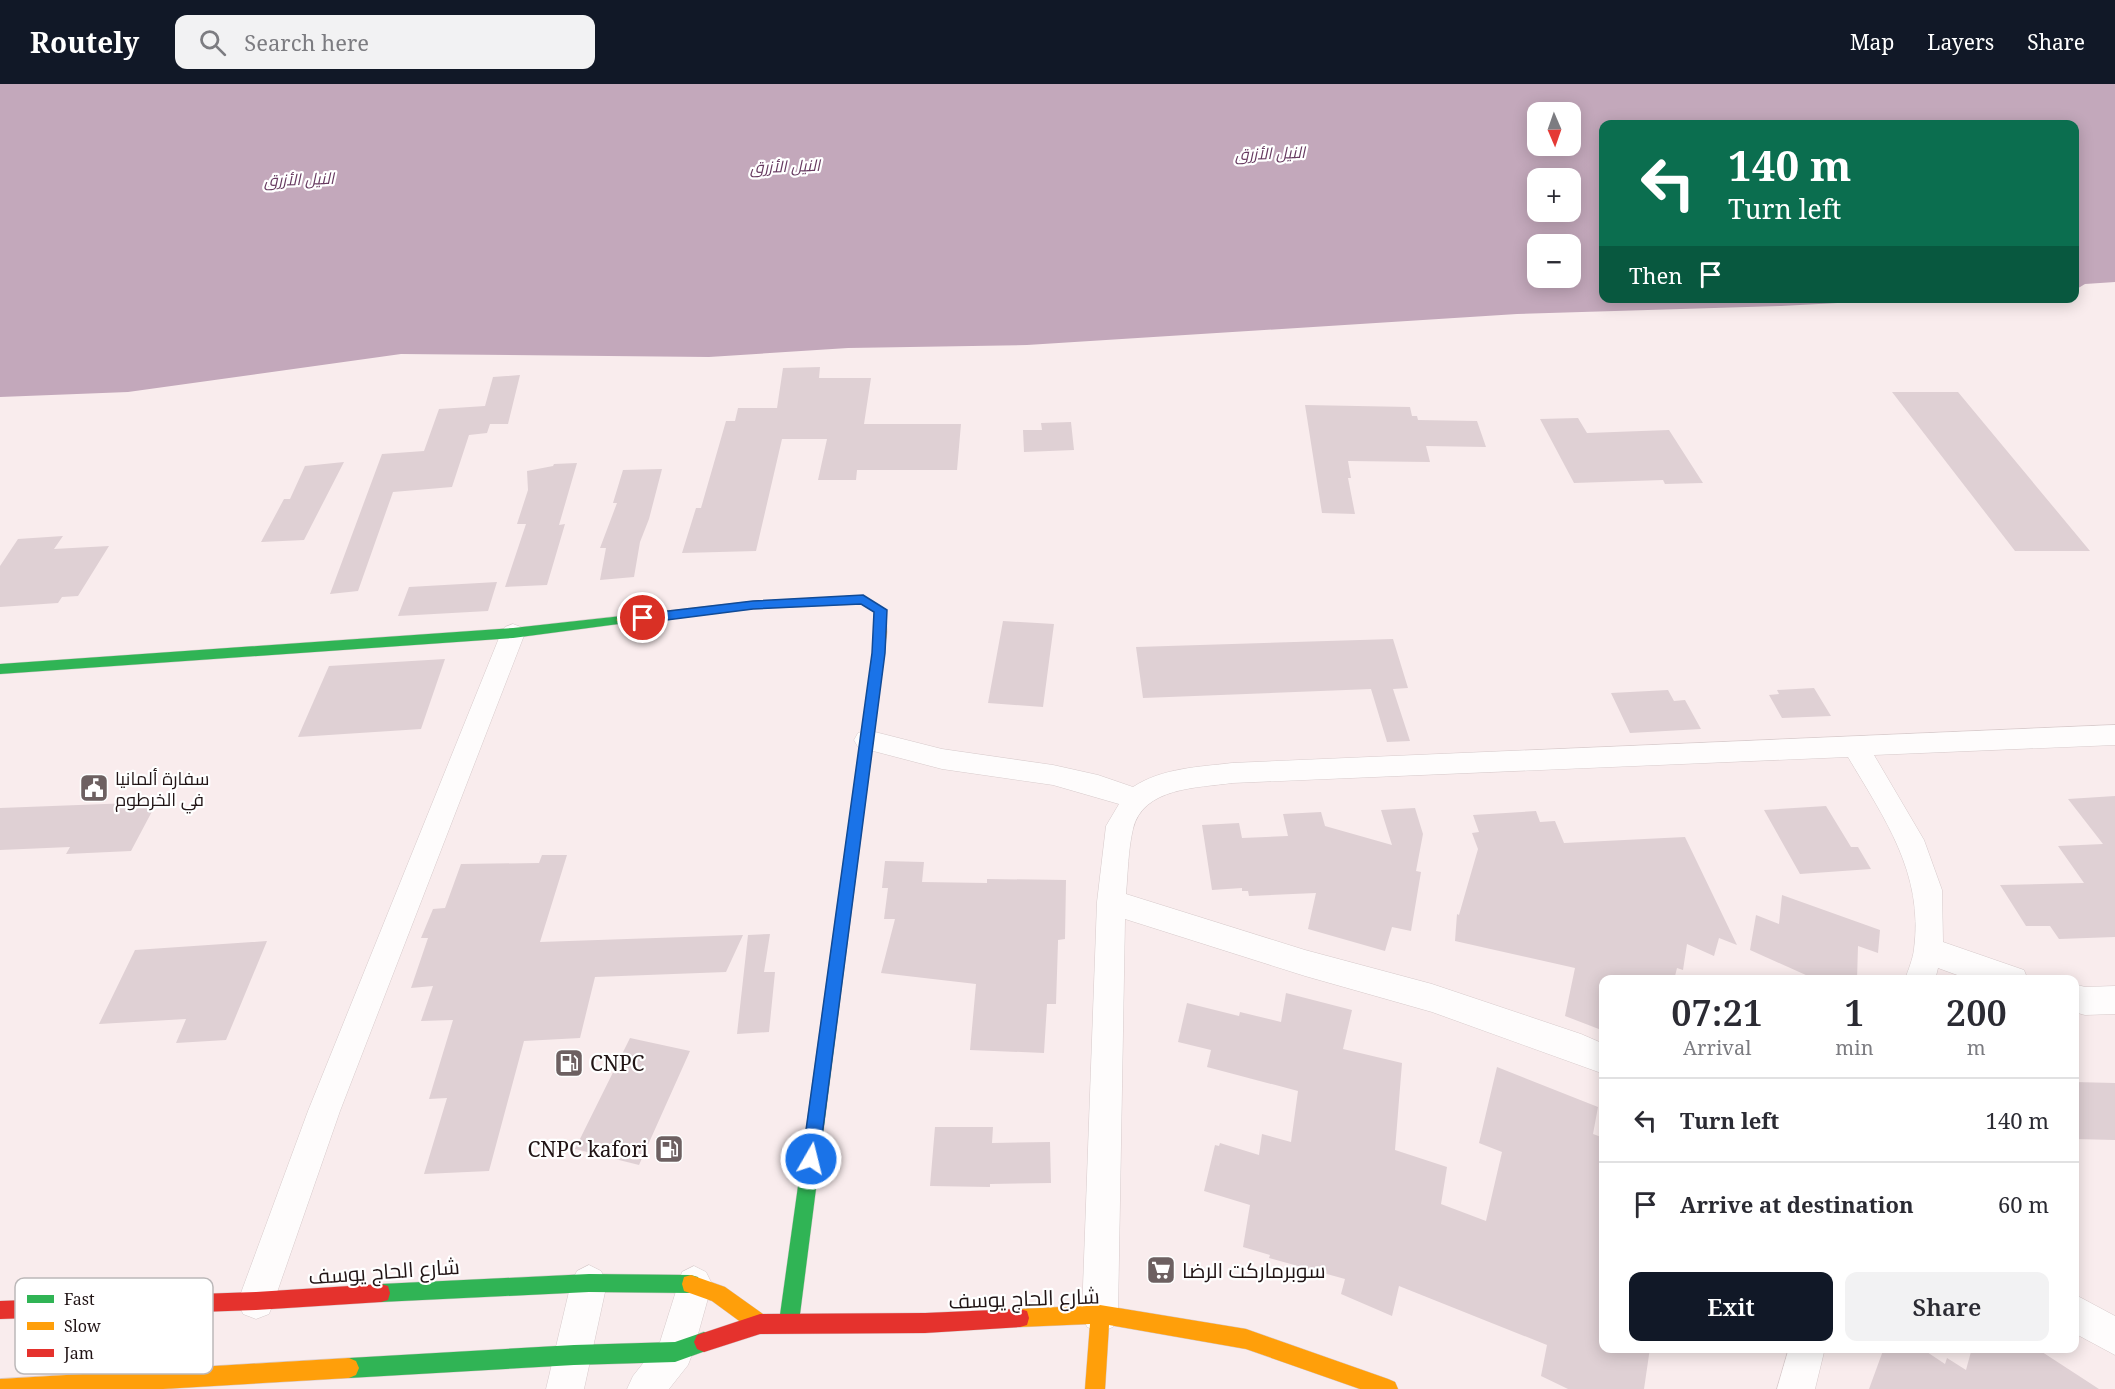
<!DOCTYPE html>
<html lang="en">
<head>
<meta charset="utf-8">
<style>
	:root { --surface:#fff; --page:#f2f2f3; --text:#2b2b33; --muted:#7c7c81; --line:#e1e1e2; --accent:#111827 }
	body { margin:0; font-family:"Noto Serif",Cairo,serif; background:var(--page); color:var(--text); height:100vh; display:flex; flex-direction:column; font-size:22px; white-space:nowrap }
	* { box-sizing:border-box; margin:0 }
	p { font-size:20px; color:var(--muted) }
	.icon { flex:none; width:33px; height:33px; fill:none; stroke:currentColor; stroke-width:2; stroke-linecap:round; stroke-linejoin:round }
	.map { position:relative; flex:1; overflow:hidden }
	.side { position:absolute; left:1599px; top:891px; width:480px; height:378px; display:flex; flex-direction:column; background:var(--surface); border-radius:12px; box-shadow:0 3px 15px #0003 }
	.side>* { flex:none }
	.top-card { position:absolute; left:1599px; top:36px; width:480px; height:183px; border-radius:12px; box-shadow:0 3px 15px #0003; background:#0b6e4f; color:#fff; overflow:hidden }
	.needle { width:39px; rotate:178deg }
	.buttons { position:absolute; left:1527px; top:18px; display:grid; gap:12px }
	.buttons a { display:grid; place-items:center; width:54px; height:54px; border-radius:12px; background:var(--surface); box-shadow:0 3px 15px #0003; font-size:30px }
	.pin { position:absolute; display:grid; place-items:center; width:51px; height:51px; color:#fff; margin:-26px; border:3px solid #fff; border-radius:50%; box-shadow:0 2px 6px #0007 }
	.me { position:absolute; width:66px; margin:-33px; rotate:8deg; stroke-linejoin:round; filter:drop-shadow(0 0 4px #0008) }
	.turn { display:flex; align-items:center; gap:21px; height:126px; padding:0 30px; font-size:27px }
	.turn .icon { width:78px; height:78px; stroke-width:2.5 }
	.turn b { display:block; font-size:42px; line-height:51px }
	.then { display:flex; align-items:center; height:57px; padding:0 30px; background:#0003; gap:12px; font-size:22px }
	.eta { display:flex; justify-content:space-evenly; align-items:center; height:102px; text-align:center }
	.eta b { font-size:36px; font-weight:600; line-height:42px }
	.cta { display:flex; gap:12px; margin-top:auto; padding:12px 30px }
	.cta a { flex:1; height:69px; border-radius:12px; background:var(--accent); color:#fff; font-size:24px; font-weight:600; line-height:69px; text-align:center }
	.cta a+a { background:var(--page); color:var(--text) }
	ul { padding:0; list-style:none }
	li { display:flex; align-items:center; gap:18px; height:84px; padding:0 30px; border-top:2px solid var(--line) }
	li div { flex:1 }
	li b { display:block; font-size:22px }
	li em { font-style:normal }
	header { display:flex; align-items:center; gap:36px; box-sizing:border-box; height:84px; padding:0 30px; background:var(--accent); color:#fff }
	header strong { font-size:28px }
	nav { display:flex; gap:33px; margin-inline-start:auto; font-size:21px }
	.search { width:420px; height:54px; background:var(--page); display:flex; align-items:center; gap:15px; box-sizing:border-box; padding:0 21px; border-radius:12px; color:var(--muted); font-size:22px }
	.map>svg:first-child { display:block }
	.water { fill:#c3a8bb; fill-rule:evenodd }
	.building { fill:#dfd0d4 }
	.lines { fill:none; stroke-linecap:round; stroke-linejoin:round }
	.street-casing { stroke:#d7cacb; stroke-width:1 }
	.fast-casing { stroke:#d7cacb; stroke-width:1 }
	.slow-casing { stroke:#d7cacb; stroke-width:1 }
	.jam-casing { stroke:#d7cacb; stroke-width:1 }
	.street { fill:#fefcfc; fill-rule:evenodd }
	.fast { fill:#30b455; fill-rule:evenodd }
	.slow { fill:#ff9f0a; fill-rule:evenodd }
	.jam { fill:#e5322d; fill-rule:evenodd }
	.route { fill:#1a73e8; stroke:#114b97; stroke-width:1.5 }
	.labels { text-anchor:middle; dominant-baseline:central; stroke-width:4.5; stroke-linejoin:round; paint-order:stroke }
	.far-water-label { font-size:16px; font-style:italic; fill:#673a60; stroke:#fff }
	.poi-label { font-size:18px; fill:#211415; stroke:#fff; text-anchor:start }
	.near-poi-label { font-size:21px; fill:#211415; stroke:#fff; text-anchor:start }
	.near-street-label { font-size:21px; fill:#211415; stroke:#fff }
	.key { fill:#fff; stroke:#bcb8b9; stroke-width:1.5 }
	.key-label { font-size:16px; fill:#211415 }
</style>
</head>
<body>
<header>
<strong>Routely</strong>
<div class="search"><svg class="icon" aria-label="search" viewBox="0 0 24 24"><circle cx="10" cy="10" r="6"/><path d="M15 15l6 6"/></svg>Search here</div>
<nav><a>Map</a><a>Layers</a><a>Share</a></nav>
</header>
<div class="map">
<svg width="2115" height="1305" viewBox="0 0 2115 1305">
	<rect width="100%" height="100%" fill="#f9eced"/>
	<path class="water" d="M0,0h2115v198l-30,2 -10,6 -1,-166h-470v174l309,1 -132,7 -264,8 -490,31 -179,3 -139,9 -308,-3 -273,38 -128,5zM1538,28h32v34h-32zM1538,94h32v34h-32zM1538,160h32v34h-32z"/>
	<path class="building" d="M820,283l-1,11h52l-7,46h97l-4,46h-100l-1,10h-38l9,-41h-45l-26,112 -74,2 14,-45h5l25,-87h9l3,-13h39l6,-40z
		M520,291l-12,49h-18l-3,9 -18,2 -17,52 -59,5 -35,99 -28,3 52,-140 42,-3 15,-42 46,-3 8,-29z
		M1892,308h66l132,159h-75z
		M1305,321l105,2 2,9h5l1,4 59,1 9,26 -60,-1 4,16 -82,-1 3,17h-3l7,36 -33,-1z
		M1578,334l9,15 82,-3 34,53 -38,1 -2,-4 -89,3 -34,-64z
		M1071,338l3,28 -50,2 -1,-22h19l-1,-7z
		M344,378l-40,78 -43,2 23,-43h6l15,-33z
		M577,379l-18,62 6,-1 -18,61 -42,2 21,-63h-9l11,-34 -1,-19 26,-5 1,-2z
		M662,385l-13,50 -9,23 -6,35 -34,3 6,-32h-6l17,-45h-4l10,-33z
		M63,452l-9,13 55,-3 -31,50 -16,1 -4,6 -58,4v-41l18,-27z
		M497,498l-9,29 -90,5 11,-29z
		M1003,537l51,3 -11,83 -55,-4z
		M1393,555l15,49 -15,1 17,52 -23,1 -16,-53 -228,9 -7,-51z
		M445,575l-24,70 -123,8 31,-71z
		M1814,604l17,28 -49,2 -13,-23 10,-1 -2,-4z
		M1668,606l6,11 11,-1 16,29 -71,4 -19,-40z
		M2115,712v141l-56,2 -9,-13h-24l-26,-41 84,-2 -26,-37 45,-2 -35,-45z
		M157,718l-26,49 -65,3 4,-7 -70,3v-42z
		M1826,722l25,41h7l13,22 -71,5 -36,-64z
		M1415,724l8,26 -7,37 5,1 -10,59 -19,-4 -7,24 -77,-22 8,-36 -67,3 -1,-5h-6v-3l-30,2 -10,-65 37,-2 3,15 46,-2 -5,-22 38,-2 4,14 67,19 -11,-35z
		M1536,727l4,11 15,-1 9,22 121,-6 52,108 -18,-7 -5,18 -27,-12 -4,26 -6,-2 -3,12h-70v51l-39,-15 10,-48 -120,-27 2,-27 2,1 19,-66 -6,-16 7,-1 -6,-17z
		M542,771h25l-27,87 203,-7 -17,37 -131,5 -15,61 -56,3 -35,130 -65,3 23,-76 -18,1 24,-79 -32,1 12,-35 -22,2 17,-50h-7l12,-29 12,-1 16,-44 78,-1z
		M885,777l39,1 -2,20 65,1v-4l79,1 -1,59 -7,1v2l-2,62h-9l-3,49 -74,-3 6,-66 -95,-11 14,-54h-11l4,-31h-6z
		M1782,811l98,35 -2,23 -20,-7 -1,34h-40l-67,-30 6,-35 23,9z
		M770,850l-6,38h11l-6,60 -32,2 11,-99z
		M267,857l-41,99 -50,3 10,-24 -87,5 36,-74z
		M1286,909l66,17 -9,39 59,14 -7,87 52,17 -6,37 45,17 16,-69 -23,-9 18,-76 101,40 -5,27 11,4v210h46l-6,41h-76l-27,-13 6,-31 -148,-59 -7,30 -51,-22 4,-15 -76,-21 1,-3 -27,-8 7,-42 -46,-14 11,-46 4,1 1,-3 39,12 3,-21 29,8 7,-51 -91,-24 4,-17 -33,-8 9,-39 52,13 1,-4 41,10z
		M630,954l60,13 -51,114 -64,-16z
		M2074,998l41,1v57l-41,-1z
		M935,1043h58l-1,16 58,-1 1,41 -61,1v3l-60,-1z
		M1884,1264h37l24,16 2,-6 19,12 6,-22h64l63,41h-230z"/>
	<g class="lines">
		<g class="street-casing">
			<path id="street" d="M513,540l8,3 4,6 -185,478 -66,190 -5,13 -13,5 -13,-5 -5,-13 70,-190 193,-478 4,-6z
				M2115,641v20l-241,10 50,85 18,50 1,52 81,28 4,10h-57l-33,-12 -3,12h-30c3,-10 8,-21 9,-31 10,-76 -30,-131 -66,-192l-616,26c-34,5 -89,4 -99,46 -5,21 -5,44 -7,65l179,56 127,34 149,50 23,10v30l-172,-62 -127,-36 -180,-57 -7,395 -5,13 -13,5 -13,-5 -5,-13 15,-412 9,-76 13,-22 -66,-19 -111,-16 -84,-22 -4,-7 4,-7 9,-3 75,19 111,16 45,10 35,12c29,-19 66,-20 99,-24z
				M2074,900l11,3 30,-1v28l-30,1 -11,-3z
				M589,1181l12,6 6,12 -23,106h-38l25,-106 6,-12z
				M694,1182l12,6 6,12 -19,68 -5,13 -19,24h-42l6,-13 27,-34 22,-70z
				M2074,1210l41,22v39l-41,-22z
				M1789,1264h36l-10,41h-38z"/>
		</g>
		<g class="fast-casing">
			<path id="fast" d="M622,532l6,4 -2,3 -113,15 -513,36v-10l513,-36z
				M875,590l6,5 -82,643 -3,7 -7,3 -7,-3 -3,-7 90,-643z
				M589,1190l102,1 7,2 2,7 -2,7 -7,2 -102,-1 -208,10 -7,-2 -2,-7 2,-7 7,-2z
				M704,1248l7,3 3,7 -3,7 -36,13 -101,3 -225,13 -7,-3 -3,-7 3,-7 7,-3 225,-13 101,-3z"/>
		</g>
		<g class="slow-casing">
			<path id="slow" d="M863,512l23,14 1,22 -6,47 -6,5 -6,-5 6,-47 -1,-20 -13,-8 -108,5 -131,15 -6,-4 6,-4 131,-15z
				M691,1191l34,12 42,30 3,7 -3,7 -7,3 -7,-3 -41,-30 -28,-10 -2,-7 2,-7z
				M1100,1221l146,24 142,50 7,3 3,7h-38l-114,-40 -137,-24 -4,64h-20l5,-65 -70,3 -7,-2 -2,-7 2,-7 7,-2z
				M349,1274l7,3 3,7 -3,7 -7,3 -186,11h-163v-10z"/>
		</g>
		<g class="jam-casing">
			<path id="jam" d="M381,1200l7,2 2,7 -2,7 -7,2 -125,8 -256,9v-18l256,-9z
				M1020,1225l7,2 2,7 -2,7 -7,2 -95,6 -165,1 -56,18 -7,-3 -3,-7 3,-7 63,-21 165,-1z"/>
		</g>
		<use href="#street" class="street"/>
		<use href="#fast" class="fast"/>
		<use href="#slow" class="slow"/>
		<use href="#jam" class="jam"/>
	</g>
	<path class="route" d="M863,511l24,15 -2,43 -66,506 -2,7 -6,2 -7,-2 -2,-7 70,-506 2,-41 -13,-8 -108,5 -110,14 -6,-5 6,-4 110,-13z"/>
	<defs>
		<g id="civic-square" transform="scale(1.5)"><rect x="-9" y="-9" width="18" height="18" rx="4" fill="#6d6061" stroke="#fff"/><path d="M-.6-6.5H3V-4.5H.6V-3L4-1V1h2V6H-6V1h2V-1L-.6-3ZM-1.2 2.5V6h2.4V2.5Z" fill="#fff"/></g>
		<g id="fuel-square" transform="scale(1.5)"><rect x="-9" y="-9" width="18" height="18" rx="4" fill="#6d6061" stroke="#fff"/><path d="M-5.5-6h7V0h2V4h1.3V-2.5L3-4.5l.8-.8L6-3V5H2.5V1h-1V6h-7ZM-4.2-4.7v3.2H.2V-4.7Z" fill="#fff"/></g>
		<g id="supermarket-square" transform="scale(1.5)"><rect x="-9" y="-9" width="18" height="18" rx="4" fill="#6d6061" stroke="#fff"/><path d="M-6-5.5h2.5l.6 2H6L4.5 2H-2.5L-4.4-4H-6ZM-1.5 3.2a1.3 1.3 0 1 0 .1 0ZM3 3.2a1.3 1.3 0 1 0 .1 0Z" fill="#fff"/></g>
	</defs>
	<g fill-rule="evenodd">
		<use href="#civic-square" x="94" y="704"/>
		<use href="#fuel-square" x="569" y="979"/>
		<use href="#fuel-square" x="669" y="1065"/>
		<use href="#supermarket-square" x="1161" y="1186"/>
	</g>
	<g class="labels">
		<g class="far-water-label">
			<text transform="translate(1270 69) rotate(-2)">النيل الأزرق</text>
			<text transform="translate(785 82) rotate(-2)">النيل الأزرق</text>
			<text transform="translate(299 95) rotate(-2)">النيل الأزرق</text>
		</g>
		<g class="poi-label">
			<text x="115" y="694">سفارة ألمانيا<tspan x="115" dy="21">في الخرطوم</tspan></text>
		</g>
		<g class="near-poi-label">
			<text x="590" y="979">CNPC</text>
			<text x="648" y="1065" text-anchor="end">CNPC kafori</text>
			<text x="1182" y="1186">سوبرماركت الرضا</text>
		</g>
		<g class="near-street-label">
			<text transform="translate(384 1187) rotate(-4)">شارع الحاج يوسف</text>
			<text transform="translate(1024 1214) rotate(-2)">شارع الحاج يوسف</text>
		</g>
	</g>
	<rect x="15" y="1194" width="198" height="96" rx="9" class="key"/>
	<rect x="27" y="1211" width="27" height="8" fill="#30b455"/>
	<rect x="27" y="1238" width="27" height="8" fill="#ff9f0a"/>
	<rect x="27" y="1265" width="27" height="8" fill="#e5322d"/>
	<g class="key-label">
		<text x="64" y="1221">Fast</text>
		<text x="64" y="1248">Slow</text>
		<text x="64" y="1275">Jam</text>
	</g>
</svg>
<div class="buttons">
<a><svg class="needle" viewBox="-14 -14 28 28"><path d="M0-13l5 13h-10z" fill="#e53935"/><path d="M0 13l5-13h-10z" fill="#7c7c81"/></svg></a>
<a>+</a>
<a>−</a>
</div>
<div class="pin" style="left:643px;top:534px;background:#d93025"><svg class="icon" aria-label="arrive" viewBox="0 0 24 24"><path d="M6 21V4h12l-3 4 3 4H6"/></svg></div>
<svg class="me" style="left:811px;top:1075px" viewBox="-20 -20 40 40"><circle r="17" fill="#1a73e8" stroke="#fff" stroke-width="3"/><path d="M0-11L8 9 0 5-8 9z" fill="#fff"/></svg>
<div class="top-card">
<div class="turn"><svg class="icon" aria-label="left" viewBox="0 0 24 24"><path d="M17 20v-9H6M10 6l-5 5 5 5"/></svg><div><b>140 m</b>Turn left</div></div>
<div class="then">Then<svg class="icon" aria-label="arrive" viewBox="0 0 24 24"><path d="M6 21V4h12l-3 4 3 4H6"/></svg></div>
</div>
<section class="side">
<div class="eta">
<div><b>07:21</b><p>Arrival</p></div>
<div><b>1</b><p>min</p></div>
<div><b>200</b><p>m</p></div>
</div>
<ul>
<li><svg class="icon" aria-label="left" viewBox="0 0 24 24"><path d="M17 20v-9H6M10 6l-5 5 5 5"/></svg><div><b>Turn left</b></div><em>140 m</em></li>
<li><svg class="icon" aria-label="arrive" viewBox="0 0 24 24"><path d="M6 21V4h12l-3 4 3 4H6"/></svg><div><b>Arrive at destination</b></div><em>60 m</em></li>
</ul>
<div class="cta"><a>Exit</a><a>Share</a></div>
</section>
</div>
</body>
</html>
